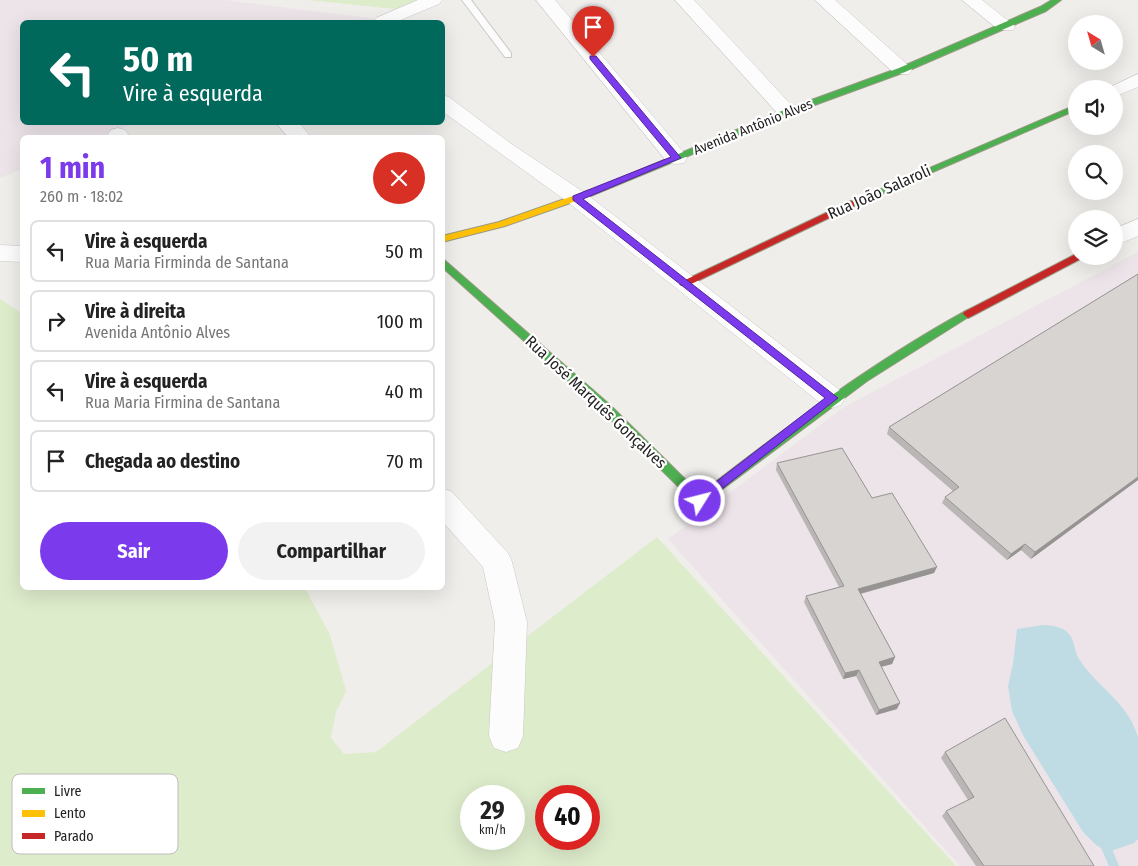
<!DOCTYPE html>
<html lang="pt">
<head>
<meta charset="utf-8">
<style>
	:root { --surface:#fff; --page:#f2f2f2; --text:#222; --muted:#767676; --line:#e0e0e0; --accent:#7c3aed }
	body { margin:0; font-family:"Fira Sans Condensed",sans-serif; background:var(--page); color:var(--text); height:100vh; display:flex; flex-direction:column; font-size:19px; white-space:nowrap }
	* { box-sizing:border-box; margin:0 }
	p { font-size:16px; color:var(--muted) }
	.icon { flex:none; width:28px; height:28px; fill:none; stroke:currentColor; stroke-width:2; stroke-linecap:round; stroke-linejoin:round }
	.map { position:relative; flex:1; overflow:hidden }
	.side { position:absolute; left:20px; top:135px; width:425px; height:455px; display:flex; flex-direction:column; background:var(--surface); border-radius:8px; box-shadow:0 5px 20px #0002 }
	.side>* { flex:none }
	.guide { position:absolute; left:20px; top:20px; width:425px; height:105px; border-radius:8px; box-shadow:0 5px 20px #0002; background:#00695c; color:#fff; overflow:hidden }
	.needle { width:32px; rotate:323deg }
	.controls { position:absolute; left:1068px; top:15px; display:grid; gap:10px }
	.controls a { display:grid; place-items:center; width:55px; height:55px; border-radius:50%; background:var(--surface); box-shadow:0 5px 20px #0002; font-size:25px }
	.speed { position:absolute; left:460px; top:785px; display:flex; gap:10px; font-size:25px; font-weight:700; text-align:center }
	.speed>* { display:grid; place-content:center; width:65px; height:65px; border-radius:50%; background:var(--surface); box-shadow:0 5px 20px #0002; line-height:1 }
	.speed small { font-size:12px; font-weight:400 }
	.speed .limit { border:8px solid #d22; background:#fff; color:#111 }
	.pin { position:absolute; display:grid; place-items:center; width:42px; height:42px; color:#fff; margin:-51px -21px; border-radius:50% 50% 50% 0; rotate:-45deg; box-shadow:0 0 5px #0007 }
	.pin .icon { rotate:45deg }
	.me { position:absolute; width:55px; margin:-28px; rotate:54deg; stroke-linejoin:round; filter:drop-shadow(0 0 4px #0008) }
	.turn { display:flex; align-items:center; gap:18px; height:105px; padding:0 20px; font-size:22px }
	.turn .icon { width:65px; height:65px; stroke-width:2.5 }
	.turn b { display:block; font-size:35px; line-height:42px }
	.round { display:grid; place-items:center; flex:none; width:52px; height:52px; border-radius:26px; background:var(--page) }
	.overview { display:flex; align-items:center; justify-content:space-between; height:85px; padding:0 20px }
	h1 { font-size:30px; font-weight:700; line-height:38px; color:var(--accent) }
	.cta { display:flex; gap:10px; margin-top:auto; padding:10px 20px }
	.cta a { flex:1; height:58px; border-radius:30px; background:var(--accent); color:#fff; font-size:20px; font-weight:700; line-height:58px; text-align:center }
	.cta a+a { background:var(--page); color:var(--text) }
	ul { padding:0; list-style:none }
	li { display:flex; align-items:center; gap:15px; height:62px; margin:0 10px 8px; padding:0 10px; border:2px solid var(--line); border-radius:8px }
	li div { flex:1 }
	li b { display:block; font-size:19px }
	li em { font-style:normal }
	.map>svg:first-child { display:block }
	.industrial { fill:#ede4e9 }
	.grass { fill:#ddeccb; fill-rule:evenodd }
	.water { fill:#bfdbe3 }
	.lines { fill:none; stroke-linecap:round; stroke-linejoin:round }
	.stream { fill:#bfdbe3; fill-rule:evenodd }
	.lane-casing { stroke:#c9c8c7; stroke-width:2 }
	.street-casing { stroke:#c9c8c7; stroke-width:1 }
	.fast-casing { stroke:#999a82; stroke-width:2 }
	.slow-casing { stroke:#999a82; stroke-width:2 }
	.jam-casing { stroke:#999a82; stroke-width:2 }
	.lane { fill:#fdfcfc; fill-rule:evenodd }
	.street { fill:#fdfcfc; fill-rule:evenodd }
	.fast { fill:#4caf50; fill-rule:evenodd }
	.slow { fill:#ffc107; fill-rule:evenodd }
	.jam { fill:#c62828; fill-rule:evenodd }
	.wall { fill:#b9b6b5 }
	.shaded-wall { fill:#969493 }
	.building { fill:#d7d4d2; stroke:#969493 }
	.route { fill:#7c3aed; stroke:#51269a }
	.labels { text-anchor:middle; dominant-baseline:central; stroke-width:4.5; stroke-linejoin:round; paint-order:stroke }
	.far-street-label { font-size:14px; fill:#222; stroke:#fff }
	.street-label { font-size:16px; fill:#222; stroke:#fff }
	.key { fill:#fff; stroke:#bdbdbd; stroke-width:1 }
	.key-label { font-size:14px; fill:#222 }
</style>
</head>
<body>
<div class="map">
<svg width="1138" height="866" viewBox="0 0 1138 866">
	<rect width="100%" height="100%" fill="#f0eeeb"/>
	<path class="industrial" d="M0,0h225l152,19 -9,3h-346v100l112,1 -35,14 -77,1v31l-22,9z
		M1138,252v614h-178l-292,-327 176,-132z"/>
	<path class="grass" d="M309,0h108l-23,9z
		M0,299l20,13 2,-1v277h283l25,47 16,56 -10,21 -5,26 13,16 32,-2 281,-215 299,329h-956zM471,796h43v43h-43zM546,796h43v43h-43z"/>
	<path class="water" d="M1044,625c10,1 18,1 25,9 6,6 5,18 10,25 18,28 51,45 59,79v101l-4,4 -26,9 -12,-7 -13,-13 -59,-95 -12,-26 -4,-25 5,-22 4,-35z"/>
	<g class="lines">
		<path class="stream" d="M1104,838l4,1 11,27h-10l-10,-23 1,-4z"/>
		<g class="lane-casing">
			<path id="lane" d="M462,0h9l40,53v4h-6z"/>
		</g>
		<g class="street-casing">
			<path id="street" d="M418,0h24l-3,4 -43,18h-23l3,-4z
				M536,0h19l129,153 3,5 -3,5 -8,1 -8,-1z
				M675,0h19l100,108 3,4 -3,4 -7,2 -7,-2z
				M815,0h20l74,66 3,4 -3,4h-14z
				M962,0h20l33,26 -2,4h-14z
				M1138,74v13l-24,10v-8h-8z
				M442,95l7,2 61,46 75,50 256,198 4,7 -4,7 -9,3 -9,-3 -254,-202 -127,-92z
				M275,122h23l14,16h-23z
				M118,128l7,2 6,8h-21l-2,-4 3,-4z
				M1138,219v17l-24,10v-17z
				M0,245l22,1v16l-22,-1z
				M442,488l10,4 56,61 4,9 15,60 -4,114 -5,12 -12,4 -12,-4 -5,-12 6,-114 -12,-55 -41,-46z"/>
		</g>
		<g class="fast-casing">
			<path id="fast" d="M1052,0h9l-15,11 -141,61 -115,42 -197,81 -3,1 -5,-3 199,-83 115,-42 141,-61z
				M1076,105v5l-222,96h-6l-2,-2z
				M442,258l168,147 90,89c85,-66 170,-130 264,-182l4,-2 5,4 -106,67 -167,125 -4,-2 -94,-93 -160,-144z"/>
		</g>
		<g class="slow-casing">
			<path id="slow" d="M590,190l3,1v4l-88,31 -63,16v-6l57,-14z"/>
		</g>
		<g class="jam-casing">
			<path id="jam" d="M851,201l3,1v4l-167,80h-6l-2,-2 2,-2z
				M1076,254v2h10l-114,60 -4,2 -5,-4 1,-2z"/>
		</g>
		<use href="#lane" class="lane"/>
		<use href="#street" class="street"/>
		<use href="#fast" class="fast"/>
		<use href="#slow" class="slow"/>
		<use href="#jam" class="jam"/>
	</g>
	<path class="wall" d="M1138,274v206l-107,79 -10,-9 -14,10 -65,-57 3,-6 8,-6 -66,-57 2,-7z
		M777,463l95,35 62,75 -73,21 34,63 -3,7 -11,3 16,42 -21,6 -20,-39 -13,3 -39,-77 2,-6 33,-9 -63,-117z
		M945,752l149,114h-118l-34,-50 4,-5 22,-11 -27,-42z"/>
	<path class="shaded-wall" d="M1138,477v3l-107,79 4,-7z
		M1025,544l-4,6 -14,10 4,-6z
		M937,567l-3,6 -79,22 3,-6z
		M895,657l-3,7 -16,4 3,-6z
		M859,670l-3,6 -13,3 2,-6z
		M900,703l-3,6 -21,6 3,-5z"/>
	<path class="building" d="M1138,274v203l-103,75 -10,-8 -14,10 -66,-57 14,-10 -70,-60z
		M842,448l30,50 20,-5 45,74 -79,22 37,68 -16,5 21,41 -21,7 -20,-40 -14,3 -39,-77 38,-10 -67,-123z
		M1005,718l89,148h-110l-38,-55 28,-14 -29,-45z"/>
	<path class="route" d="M590,56h6l85,102 -98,41 255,199 -138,108 -6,-5 1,-3 130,-100 -252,-198v-4l98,-39 -81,-98z"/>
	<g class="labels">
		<g class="far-street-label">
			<text transform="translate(753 127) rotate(-22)">Avenida Antônio Alves</text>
		</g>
		<g class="street-label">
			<text transform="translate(879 192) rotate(-24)">Rua João Salaroli</text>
			<text transform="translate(596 402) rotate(43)">Rua José Marquês Gonçalves</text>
		</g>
	</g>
	<rect x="12" y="774" width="166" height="80" rx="8" class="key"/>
	<rect x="22" y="788" width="23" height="6" fill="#4caf50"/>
	<rect x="22" y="810" width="23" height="7" fill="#ffc107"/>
	<rect x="22" y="833" width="23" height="6" fill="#c62828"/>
	<g class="key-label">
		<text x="54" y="796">Livre</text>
		<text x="54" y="818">Lento</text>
		<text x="54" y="841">Parado</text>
	</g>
</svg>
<div class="controls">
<a><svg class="needle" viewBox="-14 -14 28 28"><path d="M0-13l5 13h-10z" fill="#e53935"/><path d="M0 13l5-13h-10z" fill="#767676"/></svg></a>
<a><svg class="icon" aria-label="sound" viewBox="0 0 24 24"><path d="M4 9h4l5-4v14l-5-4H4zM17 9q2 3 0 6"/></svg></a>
<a><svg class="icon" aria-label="search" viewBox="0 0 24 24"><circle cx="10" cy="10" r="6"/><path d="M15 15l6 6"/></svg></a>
<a><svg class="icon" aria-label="layers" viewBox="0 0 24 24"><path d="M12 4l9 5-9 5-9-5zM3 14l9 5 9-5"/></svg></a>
</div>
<div class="speed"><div>29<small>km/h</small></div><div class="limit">40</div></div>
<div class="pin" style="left:593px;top:57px;background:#d93025"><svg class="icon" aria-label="arrive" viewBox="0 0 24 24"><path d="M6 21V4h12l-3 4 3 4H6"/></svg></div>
<svg class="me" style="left:700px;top:501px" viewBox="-20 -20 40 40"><circle r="17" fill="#7c3aed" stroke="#fff" stroke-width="3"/><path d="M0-11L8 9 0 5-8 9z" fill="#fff"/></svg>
<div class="guide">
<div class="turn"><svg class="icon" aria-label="left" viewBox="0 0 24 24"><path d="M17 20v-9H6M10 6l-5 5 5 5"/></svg><div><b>50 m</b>Vire à esquerda</div></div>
</div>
<section class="side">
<div class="overview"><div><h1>1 min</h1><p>260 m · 18:02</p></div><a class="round" style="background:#d93025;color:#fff"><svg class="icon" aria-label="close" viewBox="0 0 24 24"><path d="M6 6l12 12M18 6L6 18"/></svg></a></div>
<ul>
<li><svg class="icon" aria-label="left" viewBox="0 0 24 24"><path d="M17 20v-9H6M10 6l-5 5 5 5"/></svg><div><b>Vire à esquerda</b><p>Rua Maria Firminda de Santana</p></div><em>50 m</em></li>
<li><svg class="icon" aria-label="right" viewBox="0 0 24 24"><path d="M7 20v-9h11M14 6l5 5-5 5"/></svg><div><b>Vire à direita</b><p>Avenida Antônio Alves</p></div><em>100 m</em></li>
<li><svg class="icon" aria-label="left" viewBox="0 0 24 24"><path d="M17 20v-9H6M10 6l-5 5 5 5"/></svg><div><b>Vire à esquerda</b><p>Rua Maria Firmina de Santana</p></div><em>40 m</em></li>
<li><svg class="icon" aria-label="arrive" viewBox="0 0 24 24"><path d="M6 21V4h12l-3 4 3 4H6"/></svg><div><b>Chegada ao destino</b></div><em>70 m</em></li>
</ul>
<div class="cta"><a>Sair</a><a>Compartilhar</a></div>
</section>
</div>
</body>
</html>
